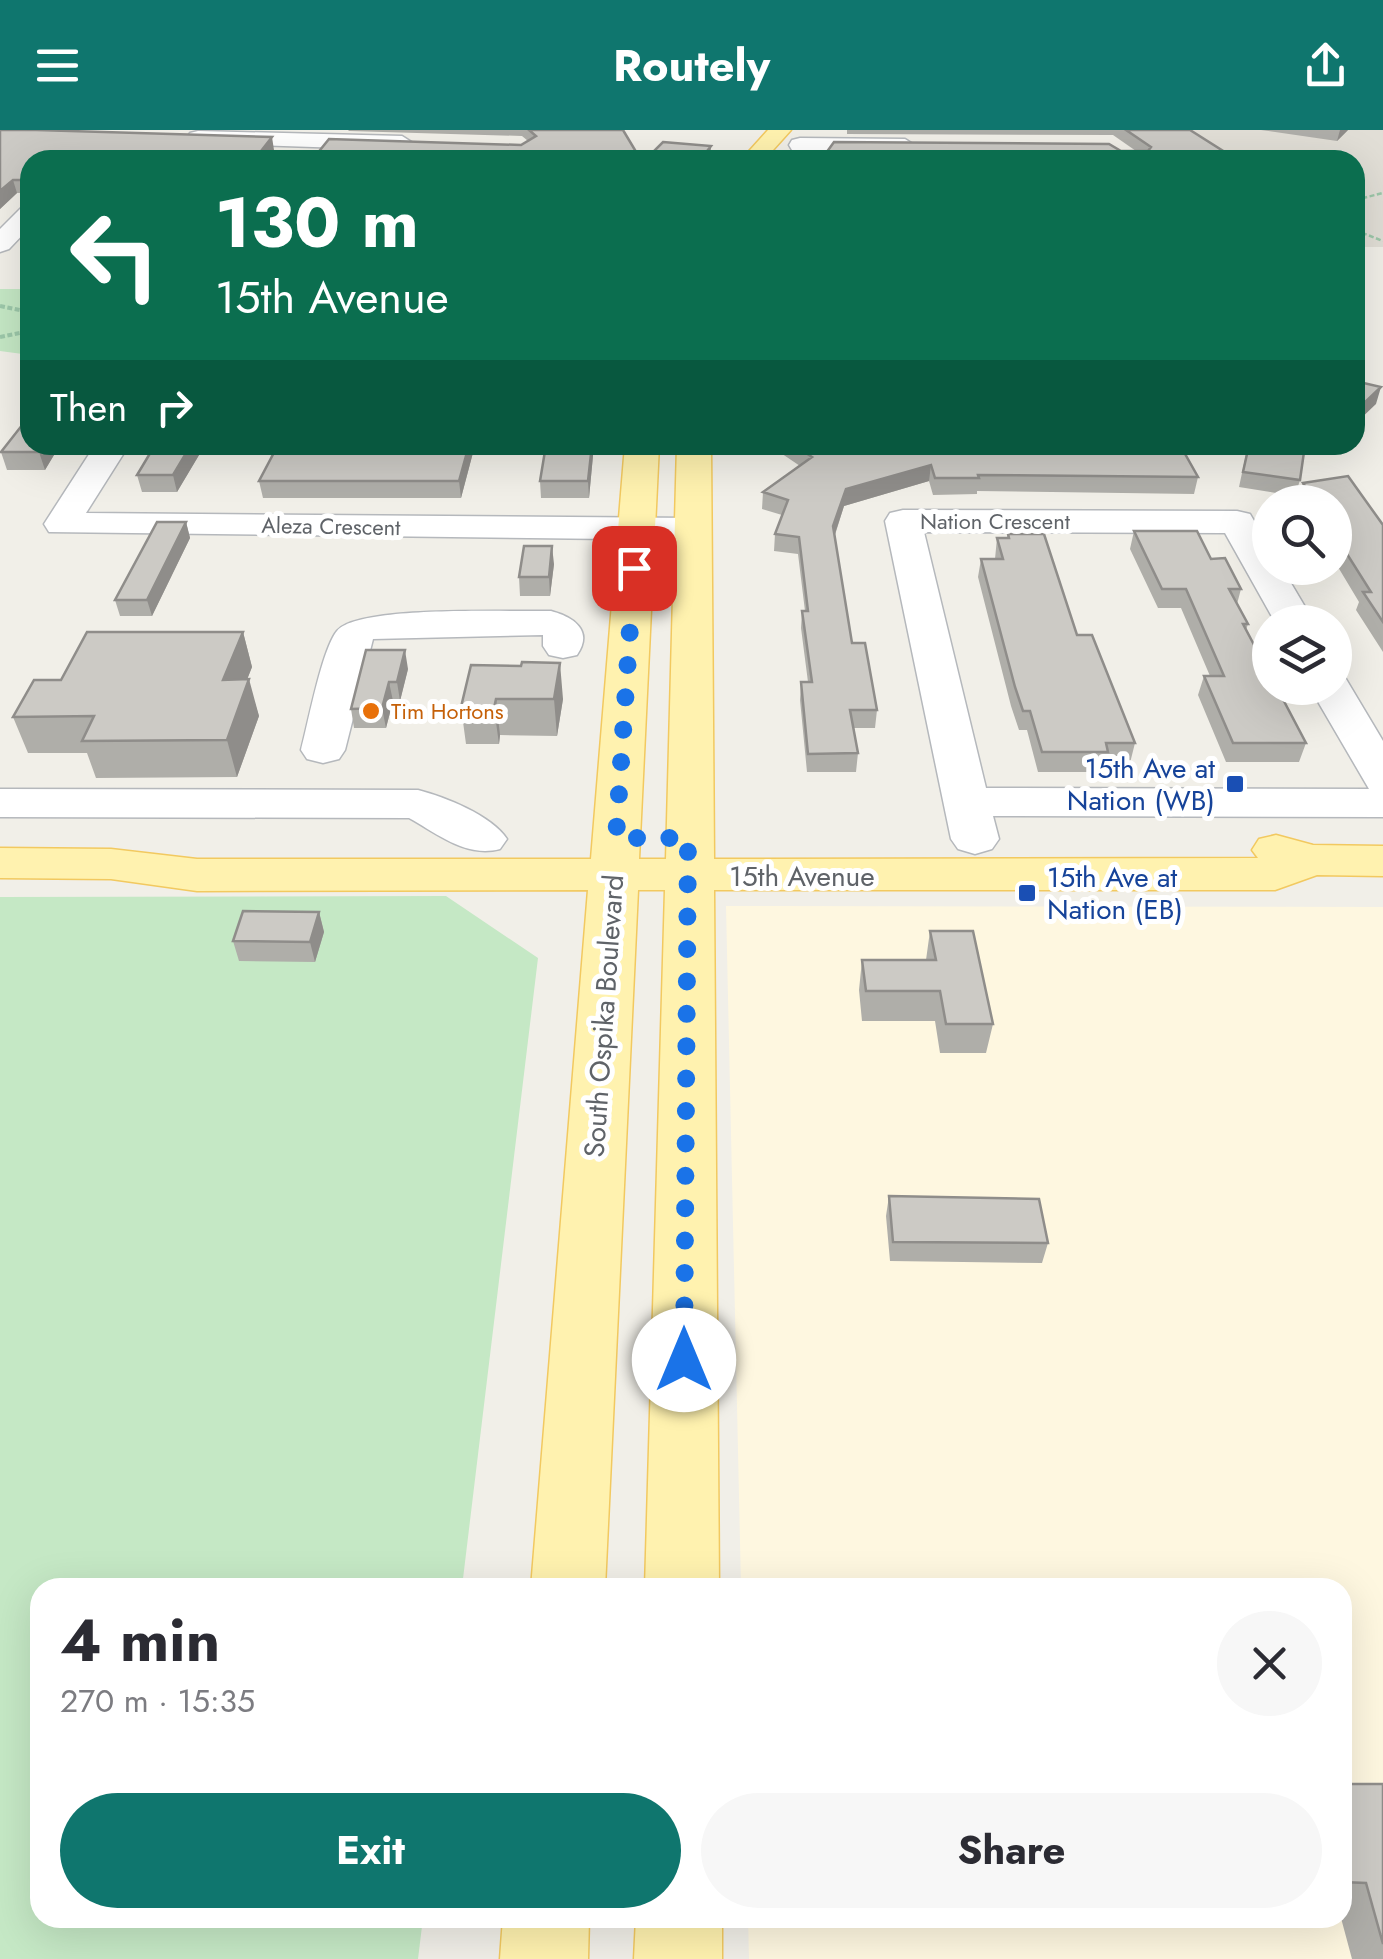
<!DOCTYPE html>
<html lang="en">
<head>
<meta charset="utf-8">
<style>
	:root { --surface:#fff; --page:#f7f7f7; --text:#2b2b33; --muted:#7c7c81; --accent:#0f766e }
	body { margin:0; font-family:Jost,sans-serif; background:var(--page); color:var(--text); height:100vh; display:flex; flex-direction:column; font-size:38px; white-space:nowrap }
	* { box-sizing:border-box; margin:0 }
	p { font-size:32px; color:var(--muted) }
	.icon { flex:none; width:55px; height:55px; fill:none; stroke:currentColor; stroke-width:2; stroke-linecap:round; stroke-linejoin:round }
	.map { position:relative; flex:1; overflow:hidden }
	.sheet { position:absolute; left:30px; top:1448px; width:1322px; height:350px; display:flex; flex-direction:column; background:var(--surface); border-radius:30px; box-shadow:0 10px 40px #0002 }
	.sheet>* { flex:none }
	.hud { position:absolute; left:20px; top:20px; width:1345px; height:305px; border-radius:30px; box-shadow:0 10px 40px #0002; background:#0b6e4f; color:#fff; overflow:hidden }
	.fabs { position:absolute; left:1252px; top:355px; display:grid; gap:20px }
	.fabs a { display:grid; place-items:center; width:100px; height:100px; border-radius:50%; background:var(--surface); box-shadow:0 10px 40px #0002; font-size:50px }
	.pin { position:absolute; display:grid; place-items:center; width:85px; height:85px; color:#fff; margin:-42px; border-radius:20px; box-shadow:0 5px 15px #0006 }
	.me { position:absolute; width:110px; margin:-55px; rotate:0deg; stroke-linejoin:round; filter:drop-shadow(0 0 8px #0008) }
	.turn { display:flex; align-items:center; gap:35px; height:210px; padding:0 30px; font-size:45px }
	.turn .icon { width:130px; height:130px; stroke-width:2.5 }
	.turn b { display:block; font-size:70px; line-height:85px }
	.then { display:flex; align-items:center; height:95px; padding:0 30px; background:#0003; gap:20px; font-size:38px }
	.round { display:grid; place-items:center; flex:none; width:105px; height:105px; border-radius:52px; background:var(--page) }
	.headline { display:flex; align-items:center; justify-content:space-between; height:170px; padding:0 30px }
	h1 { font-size:60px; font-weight:700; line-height:75px }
	.cta { display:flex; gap:20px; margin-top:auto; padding:20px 30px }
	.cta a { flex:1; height:115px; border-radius:60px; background:var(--accent); color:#fff; font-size:40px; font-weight:700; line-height:115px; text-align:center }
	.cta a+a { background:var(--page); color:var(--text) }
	header { display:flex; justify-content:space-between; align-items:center; height:130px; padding:0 30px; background:var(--accent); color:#fff; font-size:45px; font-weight:700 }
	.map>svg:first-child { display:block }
	.commercial { fill:#fef7e0 }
	.education { fill:#e1ded6 }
	.green { fill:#c5e8c5 }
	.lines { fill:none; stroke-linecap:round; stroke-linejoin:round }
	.minor-casing { stroke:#b5b8bc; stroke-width:3 }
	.major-casing { stroke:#f2c960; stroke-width:3 }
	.path-far1 { stroke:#9cc7a9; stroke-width:2.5; stroke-dasharray:5 2.5; stroke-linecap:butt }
	.path { stroke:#9cc7a9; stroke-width:4; stroke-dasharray:5 2.5; stroke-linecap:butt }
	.minor { fill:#fff; fill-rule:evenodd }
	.major { fill:#fff2af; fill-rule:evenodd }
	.wall { fill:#afaea9 }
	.shaded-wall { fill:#8f8d8a }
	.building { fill:#cccac5; stroke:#8f8d8a; stroke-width:2.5 }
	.route { stroke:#1a73e8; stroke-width:18; stroke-dasharray:0 32.4 }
	.food-dot { fill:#e8710a; stroke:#fff; stroke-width:4 }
	.transit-dot { fill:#1a4fb4; stroke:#fff; stroke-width:4 }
	.labels { text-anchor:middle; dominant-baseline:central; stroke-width:10; stroke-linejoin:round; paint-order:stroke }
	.far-street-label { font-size:22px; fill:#5f6368; stroke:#fff }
	.far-food-label { font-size:22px; fill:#c56008; stroke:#fff; text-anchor:start }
	.transit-label { font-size:28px; fill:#164399; stroke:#fff; text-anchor:end }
	.street-label { font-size:28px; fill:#5f6368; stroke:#fff }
</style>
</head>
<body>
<header><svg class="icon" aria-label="menu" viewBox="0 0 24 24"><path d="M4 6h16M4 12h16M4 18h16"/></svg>Routely<svg class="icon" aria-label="share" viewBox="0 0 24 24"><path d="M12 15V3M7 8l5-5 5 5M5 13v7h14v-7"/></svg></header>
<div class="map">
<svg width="1383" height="1829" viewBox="0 0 1383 1829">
	<rect width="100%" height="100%" fill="#f1efe8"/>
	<path class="commercial" d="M726,776l657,1v1052h-634l-1,-41h594v-330l-601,-1z"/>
	<path class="education" d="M1184,0h199v117h-28v-87h-117z"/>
	<path class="green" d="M0,159h30v66l-30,-4z
		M446,766l92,62 -76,629 -422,1v330h383l-5,41h-418v-1062z"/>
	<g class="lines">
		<g class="minor-casing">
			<path id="minor" d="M198,1l204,5 11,7 -11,7 -212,-7 -3,-5 3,-5z
				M800,8l105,1 11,7 -11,7 -113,-3 -3,-5 3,-5z
				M30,76v21l-21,22 -9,3v-23l21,-21z
				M95,315h34l-43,68 607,5 13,3 5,8 -5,8 -13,3 -644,-8 -5,-8z
				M903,380l334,1 13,3 20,34v20h12l32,54h-39l-50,-89 -301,-1 62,256 383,1 -59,-101h25v-12l11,3 37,62v76l-390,-1 6,23 -7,10 -17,5 -17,-5 -7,-10 -66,-318 5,-8z
				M551,481c22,6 43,19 26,44l-14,3 -14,-3 -6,-9v-11l-170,4 -28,111 -6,9 -16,4 -16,-4 -6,-9c7,-26 21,-101 36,-119 21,-26 175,-19 214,-20z
				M0,659l418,1c27,7 73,25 89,49l-7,10c-34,9 -62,-15 -91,-31l-409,-1z"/>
		</g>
		<g class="major-casing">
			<path id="major" d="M768,0h23l-27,30h-23z
				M625,315h34l-20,414h27l11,-414h34l3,414 544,-1 -6,-8 7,-11 17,-4 37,10 70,1v30l-66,-1 -42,15h-561l5,698h-74l20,-698h-27l-33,698h-74l57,-698 -391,1 -86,-12 -111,-1v-30l111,1 86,10h394z
				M503,1788h86l-1,41h-88z
				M636,1788h86v41h-88z"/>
		</g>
		<path class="path-far1" d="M1355,70l28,-7
			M1355,100l28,11"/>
		<path class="path" d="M0,176l30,6
			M0,207l30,-6"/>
		<use href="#minor" class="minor"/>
		<use href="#major" class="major"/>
	</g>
	<path class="wall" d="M0,0l274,20 -244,10v33h-13l-17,16z
		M348,0h275l-102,15 7,-4 -6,-5 -173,-5z
		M847,0h343l41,26 -1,4h-409l315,-9 -23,-16 -266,-1z
		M1261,0h87l-11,11z
		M60,315l-15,25h-38l-6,-18z
		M205,315l-28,47h-35l-5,-17z
		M475,315l-14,53h-198l-4,-17z
		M546,315h48l-5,53h-48l-1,-17z
		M769,315h411l18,32 -4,17 -217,-3v3l-44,1 -4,-14 -85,25 -9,29 17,108 25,67 -2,18h-21l4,25 -2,19h-49l-7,-72 1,-18h7l-7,-54 1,-17h3l-7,-57 -24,-3 1,-17 7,-19 -20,-6 1,-17 37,-26z
		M1248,315h57l-5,35 -5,16 -56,-9z
		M1303,353l80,42v127l-27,-42 3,-8 -24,-40v-60h-37l-1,-1z
		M186,392l4,16 -38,78h-32l-5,-16z
		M1134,401l77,28 30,30 -4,15 11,20 -2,6 60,113 -7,19h-73l-28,-67 6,-19h6l-29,-68h-23l-28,-59z
		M1008,404l69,101 58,108 -5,20h-24l-2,9h-66l-11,-42h-8l-8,-24 -33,-129 3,-18h14l2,-21h10z
		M554,434l-4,32h-30l-1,-19z
		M243,502l9,35 -5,12 12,37 -22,61 -141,1 -9,-25h-59l-15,-36 48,-37z
		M471,535l92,34 -6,37 -57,-1 -1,9h-33l-5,-37z
		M408,539l-8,32h-7l-7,27h-32l-3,-19z
		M319,782l5,20 -9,30 -76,-1 -6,-20z
		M930,801l63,93 -7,29h-46l-5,-32h-73l-3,-31 3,-30h64z
		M889,1066l159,47 -6,20 -152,-2 -4,-45z
		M1342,1654h41v175h-31l-11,-41h1z"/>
	<path class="shaded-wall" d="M1340,0h8l-11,11z
		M272,7l2,13 -7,10h-13z
		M711,16l-1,14h-10z
		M13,50l4,13 -17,16v-18z
		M1381,257l-5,17 -21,20v-15z
		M44,315h16l-15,25 -6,-18z
		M191,315h14l-28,47 -4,-17z
		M469,315h6l-14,53 -2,-17z
		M592,315h2l-5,53 -1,-17z
		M931,335l-2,16 -85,25 -12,37 1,-17 13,-37z
		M186,392l4,16 -38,78 -5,-16z
		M552,416l2,18 -4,32 -1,-19z
		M243,502l9,35 -19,49 -10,-36z
		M405,520l3,19 -8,32 -3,-19z
		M560,533l3,36 -6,37 -3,-37z
		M249,549l10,37 -22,61 -10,-37z
		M389,552l4,19 -7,27 -4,-20z
		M496,569l4,36 -1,9 -5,-36z
		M319,782l5,20 -9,30 -5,-20z"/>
	<path class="building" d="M0,0h36l236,7 -18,23h-224v20h-17l-13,11z
		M529,0h94l18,30h-329l17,-21 192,6 15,-9z
		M1126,0h64l41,26 -105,4h-305l13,-18 275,2 12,7h27l3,-4z
		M663,12l48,4 -11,14h-55z
		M1355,251l26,6 -21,20 -5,2z
		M30,285v30h14l-5,7h-38z
		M155,315h36l-18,30h-36z
		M278,315h191l-10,36h-200z
		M546,315h46l-4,36h-48z
		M794,315h386l18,32 -220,-2 1,3h-44l-4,-13 -85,24 -13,37 19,117h13l12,67h-27l8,43 -50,1 -7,-72h11l-10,-71h6l-9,-74 -24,-3 13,-34 -25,-8 49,-35z
		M1249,315h56l-5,35 -57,-8z
		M1348,346l35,49v97l-20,-30h8l-36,-57v-33h-20l-12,-19z
		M157,392h29l-39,78h-32z
		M1134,401h63l14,28 14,-1 16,31h-12l19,35h-5l27,51v13h7l29,55h-73l-29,-67h20l-38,-87h-24z
		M1008,404h36l33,101h15l43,108h-29l2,9h-66l-12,-41h-7l-8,-24 -34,-128h22l-6,-21h12z
		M524,416h28l-3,31h-30z
		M87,502h156l-20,48 26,-1 -22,61 -145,1 12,-25 -81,1 21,-37h27z
		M366,520h39l-8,32h-8l-7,26 -31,1z
		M522,532l38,1 -6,36h-58l-2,9 -33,-1 10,-42 50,1z
		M243,781l76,1 -9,30 -77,-1z
		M930,801h43l20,93h-47l-6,-33h-74l-4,-31h74z
		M889,1066l150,3 9,44 -155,-1z
		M1342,1654h41v160l-17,-61 -24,-1z"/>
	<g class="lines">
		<path class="route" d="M634,438l-18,270h72l-4,522"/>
	</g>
	<circle class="food-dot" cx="371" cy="581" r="10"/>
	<g class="transit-dot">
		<rect x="1225" y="644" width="20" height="20" rx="5"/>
		<rect x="1017" y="753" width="20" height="20" rx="5"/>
	</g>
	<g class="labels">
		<g class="far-street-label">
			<text x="995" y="391">Nation Crescent</text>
			<text transform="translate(331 396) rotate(1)">Aleza Crescent</text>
		</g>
		<g class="far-food-label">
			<text x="391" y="581">Tim Hortons</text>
		</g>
		<g class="transit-label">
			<text x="1215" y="638">15th Ave at<tspan x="1215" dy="32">Nation (WB)</tspan></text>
			<text x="1047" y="747" text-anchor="start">15th Ave at<tspan x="1047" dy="32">Nation (EB)</tspan></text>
		</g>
		<g class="street-label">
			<text x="802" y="746">15th Avenue</text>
			<text transform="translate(604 886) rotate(-86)">South Ospika Boulevard</text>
		</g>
	</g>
</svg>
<div class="fabs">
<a><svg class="icon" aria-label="search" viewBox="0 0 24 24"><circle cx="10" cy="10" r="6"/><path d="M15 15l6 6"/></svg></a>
<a><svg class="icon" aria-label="layers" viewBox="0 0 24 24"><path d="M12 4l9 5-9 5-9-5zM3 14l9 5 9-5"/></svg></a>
</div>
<div class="pin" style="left:634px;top:438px;background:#d93025"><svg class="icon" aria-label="arrive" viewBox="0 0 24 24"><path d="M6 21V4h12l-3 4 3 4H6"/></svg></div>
<svg class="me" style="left:684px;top:1230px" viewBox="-20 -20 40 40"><circle r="19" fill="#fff"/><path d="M0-13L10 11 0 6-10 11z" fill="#1a73e8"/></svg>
<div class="hud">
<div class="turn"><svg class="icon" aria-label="left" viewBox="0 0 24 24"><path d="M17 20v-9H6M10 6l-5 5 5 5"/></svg><div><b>130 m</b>15th Avenue</div></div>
<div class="then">Then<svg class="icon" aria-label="right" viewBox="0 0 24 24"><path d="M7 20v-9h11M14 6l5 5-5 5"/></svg></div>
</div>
<section class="sheet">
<div class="headline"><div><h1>4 min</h1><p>270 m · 15:35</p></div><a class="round"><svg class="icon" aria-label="close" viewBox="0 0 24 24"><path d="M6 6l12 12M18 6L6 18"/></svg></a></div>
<div class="cta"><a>Exit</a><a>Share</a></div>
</section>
</div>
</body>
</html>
